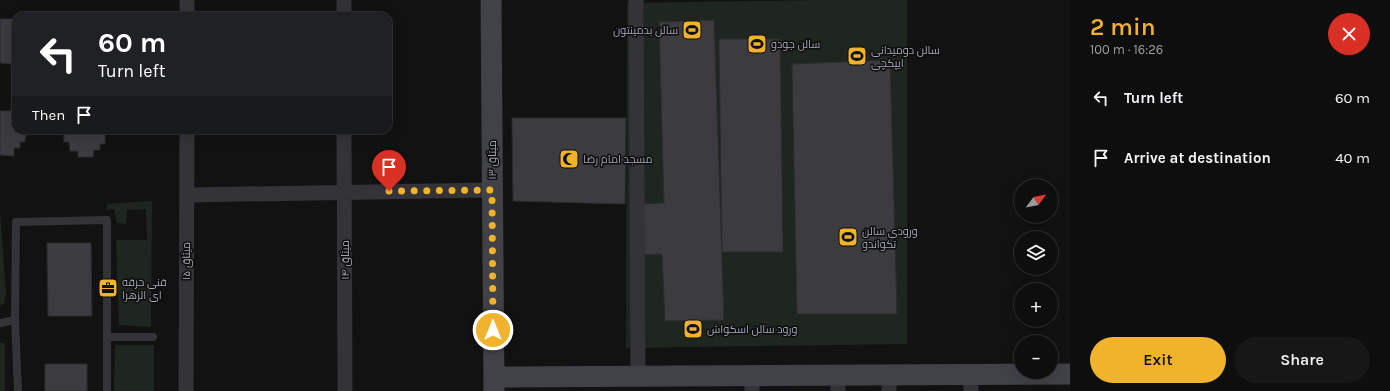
<!DOCTYPE html>
<html lang="en">
<head>
<meta charset="utf-8">
<style>
	:root { --surface:#0e0e0e; --page:#171717; --text:#f1f3f6; --muted:#9b9c9e; --line:#2e2e2e; --accent:#f1b22c }
	body { margin:0; font-family:Karla,Cairo,sans-serif; background:var(--page); color:var(--text); height:100vh; display:flex; flex-direction:column; font-size:15px; white-space:nowrap }
	* { box-sizing:border-box; margin:0 }
	p { font-size:13px; color:var(--muted) }
	.icon { flex:none; width:22px; height:22px; fill:none; stroke:currentColor; stroke-width:2; stroke-linecap:round; stroke-linejoin:round }
	.map { position:relative; flex:1; overflow:hidden }
	.side { display:flex; flex-direction:column; background:var(--surface); width:320px }
	.side>* { flex:none }
	.banner { position:absolute; left:12px; top:12px; width:380px; height:122px; border-radius:12px; box-shadow:0 4px 16px #0002,0 0 0 1px var(--line); background:#202124; color:#fff; overflow:hidden }
	.needle { width:26px; rotate:58deg }
	.buttons { position:absolute; left:1014px; top:179px; display:grid; gap:8px }
	.buttons a { display:grid; place-items:center; width:44px; height:44px; border-radius:50%; background:var(--surface); box-shadow:0 4px 16px #0002,0 0 0 1px var(--line); font-size:20px }
	.pin { position:absolute; display:grid; place-items:center; width:34px; height:34px; color:#fff; margin:-41px -17px; border-radius:50% 50% 50% 0; rotate:-45deg; box-shadow:0 0 4px #0007 }
	.pin .icon { rotate:45deg }
	.me { position:absolute; width:44px; margin:-22px; rotate:0deg; stroke-linejoin:round; filter:drop-shadow(0 0 3px #0008) }
	.turn { display:flex; align-items:center; gap:14px; height:84px; padding:0 20px; font-size:18px }
	.turn .icon { width:52px; height:52px; stroke-width:2.5 }
	.turn b { display:block; font-size:28px; line-height:34px }
	.then { display:flex; align-items:center; height:38px; padding:0 20px; background:#0003; gap:8px; font-size:15px }
	.round { display:grid; place-items:center; flex:none; width:42px; height:42px; border-radius:21px; background:var(--page) }
	.overview { display:flex; align-items:center; justify-content:space-between; height:68px; padding:0 20px }
	h1 { font-size:24px; font-weight:600; line-height:30px; color:var(--accent) }
	.action { display:flex; gap:8px; margin-top:auto; padding:8px 20px }
	.action a { flex:1; height:46px; border-radius:24px; background:var(--accent); color:#111; font-size:16px; font-weight:600; line-height:46px; text-align:center }
	.action a+a { background:var(--page); color:var(--text) }
	ul { padding:0; list-style:none }
	li { display:flex; align-items:center; gap:12px; height:60px; padding:0 20px }
	li div { flex:1 }
	li b { display:block; font-size:15px }
	li em { font-style:normal }
	main { display:flex; flex:1; min-height:0 }
	.map>svg:first-child { display:block }
	.green { fill:#1e261f }
	.building { fill:#3c3c40; stroke:#2c2c2f }
	.lines { fill:none; stroke-linecap:round; stroke-linejoin:round }
	.lane { stroke:#333338; stroke-width:8 }
	.street { stroke:#333338; stroke-width:15 }
	.secondary { stroke:#414248; stroke-width:21 }
	.route { stroke:#f1b22c; stroke-width:7; stroke-dasharray:0 12.6 }
	.labels { text-anchor:middle; dominant-baseline:central; stroke-width:3; stroke-linejoin:round; paint-order:stroke }
	.poi-label { font-size:11px; fill:#a3a8b4; stroke:#0d0d0e; text-anchor:start }
	.street-label { font-size:11px; fill:#a3a8b4; stroke:#0d0d0e }
</style>
</head>
<body>
<main>
<div class="map">
<svg width="1070" height="391" viewBox="0 0 1070 391">
	<rect width="100%" height="100%" fill="#121213"/>
	<path class="green" d="M818,0h89v344l-281,4 1,-345z
		M152,201l-1,126 -32,-2 -3,-85h31l-1,-31 -19,1 -1,14 -9,-1 -3,-14 -7,1v-6z
		M0,210l6,84 -2,9 -4,3z
		M0,343h5v48h-5z
		M115,345h39v46h-40z"/>
	<path class="building" d="M0,19h14v4h2l-2,41 -14,-1z
		M714,20l10,300 -59,1 -3,-67 -20,1 -1,-51 23,-1 -5,-181z
		M719,39h61l3,213h-61z
		M890,60l7,254h-100l-5,-250z
		M0,111h14v4h2v15h10l-1,12h-5v6h-6v8l-14,-1z
		M512,118h114l-1,86 -112,-3z
		M64,130h41v14h-5v6h-6l-1,7h-15v-6h-8l-1,-9h-5z
		M47,243h44l1,73h-44z
		M45,364h42v27h-42z"/>
	<g class="lines">
		<path class="lane" d="M0,323l15,-3
			M107,337h46
			M18,391l-3,-71 1,-98 91,-2v171"/>
		<path class="street" d="M344,0v16
			M636,0l2,376
			M187,16v-16
			M344,130l1,261
			M187,195l305,-5
			M970,375l1,16
			M752,376v15
			M186,391l1,-261
			M838,391v-16
			M889,391v-16"/>
		<path class="secondary" d="M491,0l3,391
			M494,377l576,-3"/>
	</g>
	<g class="lines">
		<path class="route" d="M389,191l103,-1 1,140"/>
	</g>
	<defs>
		<g id="stadium-square" transform="scale(1)"><rect x="-9" y="-9" width="18" height="18" rx="4" fill="#f1b22c" stroke="#0d0d0e"/><path d="M0-5a6.5 5 0 1 0 0 10a6.5 5 0 1 0 0-10ZM-3.5-1.8h7v3.6h-7Z" fill="#111"/></g>
		<g id="mosque-square" transform="scale(1)"><rect x="-9" y="-9" width="18" height="18" rx="4" fill="#f1b22c" stroke="#0d0d0e"/><path d="M3.5-4.9A6 6 0 1 0 3.5 4.9A5 5 0 1 1 3.5-4.9Z" fill="#111"/></g>
		<g id="office-square" transform="scale(1)"><rect x="-9" y="-9" width="18" height="18" rx="4" fill="#f1b22c" stroke="#0d0d0e"/><path d="M-6-3h4V-5.5h4V-3h4V5H-6ZM-1-4.5V-3h2v-1.5ZM-6 0V1H6V0Z" fill="#111"/></g>
	</defs>
	<g fill-rule="evenodd">
		<use href="#stadium-square" x="692" y="30"/>
		<use href="#stadium-square" x="757" y="44"/>
		<use href="#stadium-square" x="857" y="56"/>
		<use href="#mosque-square" x="569" y="159"/>
		<use href="#stadium-square" x="848" y="237"/>
		<use href="#office-square" x="108" y="288"/>
		<use href="#stadium-square" x="693" y="329"/>
	</g>
	<g class="labels">
		<g class="poi-label">
			<text x="678" y="30" text-anchor="end">سالن بدمینتون</text>
			<text x="771" y="44">سالن جودو</text>
			<text x="871" y="50">سالن دومیدانی<tspan x="871" dy="13">ایپکچی</tspan></text>
			<text x="583" y="159">مسجد امام رضا</text>
			<text x="862" y="231">ورودی سالن<tspan x="862" dy="13">تکواندو</tspan></text>
			<text x="122" y="282">فنی حرفه<tspan x="122" dy="13">ای الزهرا</tspan></text>
			<text x="707" y="329">ورود سالن اسکواش</text>
		</g>
		<g class="street-label">
			<text transform="translate(492 160) rotate(-90)">میثاق ۱۳</text>
			<text transform="translate(345 260) rotate(-90)">میثاق ۱۴</text>
			<text transform="translate(186 261) rotate(-90)">میثاق ۱۵</text>
		</g>
	</g>
</svg>
<div class="buttons">
<a><svg class="needle" viewBox="-14 -14 28 28"><path d="M0-13l5 13h-10z" fill="#e53935"/><path d="M0 13l5-13h-10z" fill="#9b9c9e"/></svg></a>
<a><svg class="icon" aria-label="layers" viewBox="0 0 24 24"><path d="M12 4l9 5-9 5-9-5zM3 14l9 5 9-5"/></svg></a>
<a>+</a>
<a>−</a>
</div>
<div class="pin" style="left:389px;top:191px;background:#d93025"><svg class="icon" aria-label="arrive" viewBox="0 0 24 24"><path d="M6 21V4h12l-3 4 3 4H6"/></svg></div>
<svg class="me" style="left:493px;top:330px" viewBox="-20 -20 40 40"><circle r="17" fill="#f1b22c" stroke="#fff" stroke-width="3"/><path d="M0-11L8 9 0 5-8 9z" fill="#fff"/></svg>
<div class="banner">
<div class="turn"><svg class="icon" aria-label="left" viewBox="0 0 24 24"><path d="M17 20v-9H6M10 6l-5 5 5 5"/></svg><div><b>60 m</b>Turn left</div></div>
<div class="then">Then<svg class="icon" aria-label="arrive" viewBox="0 0 24 24"><path d="M6 21V4h12l-3 4 3 4H6"/></svg></div>
</div>
</div>
<section class="side">
<div class="overview"><div><h1>2 min</h1><p>100 m · 16:26</p></div><a class="round" style="background:#d93025;color:#fff"><svg class="icon" aria-label="close" viewBox="0 0 24 24"><path d="M6 6l12 12M18 6L6 18"/></svg></a></div>
<ul>
<li><svg class="icon" aria-label="left" viewBox="0 0 24 24"><path d="M17 20v-9H6M10 6l-5 5 5 5"/></svg><div><b>Turn left</b></div><em>60 m</em></li>
<li><svg class="icon" aria-label="arrive" viewBox="0 0 24 24"><path d="M6 21V4h12l-3 4 3 4H6"/></svg><div><b>Arrive at destination</b></div><em>40 m</em></li>
</ul>
<div class="action"><a>Exit</a><a>Share</a></div>
</section>
</main>
</body>
</html>
